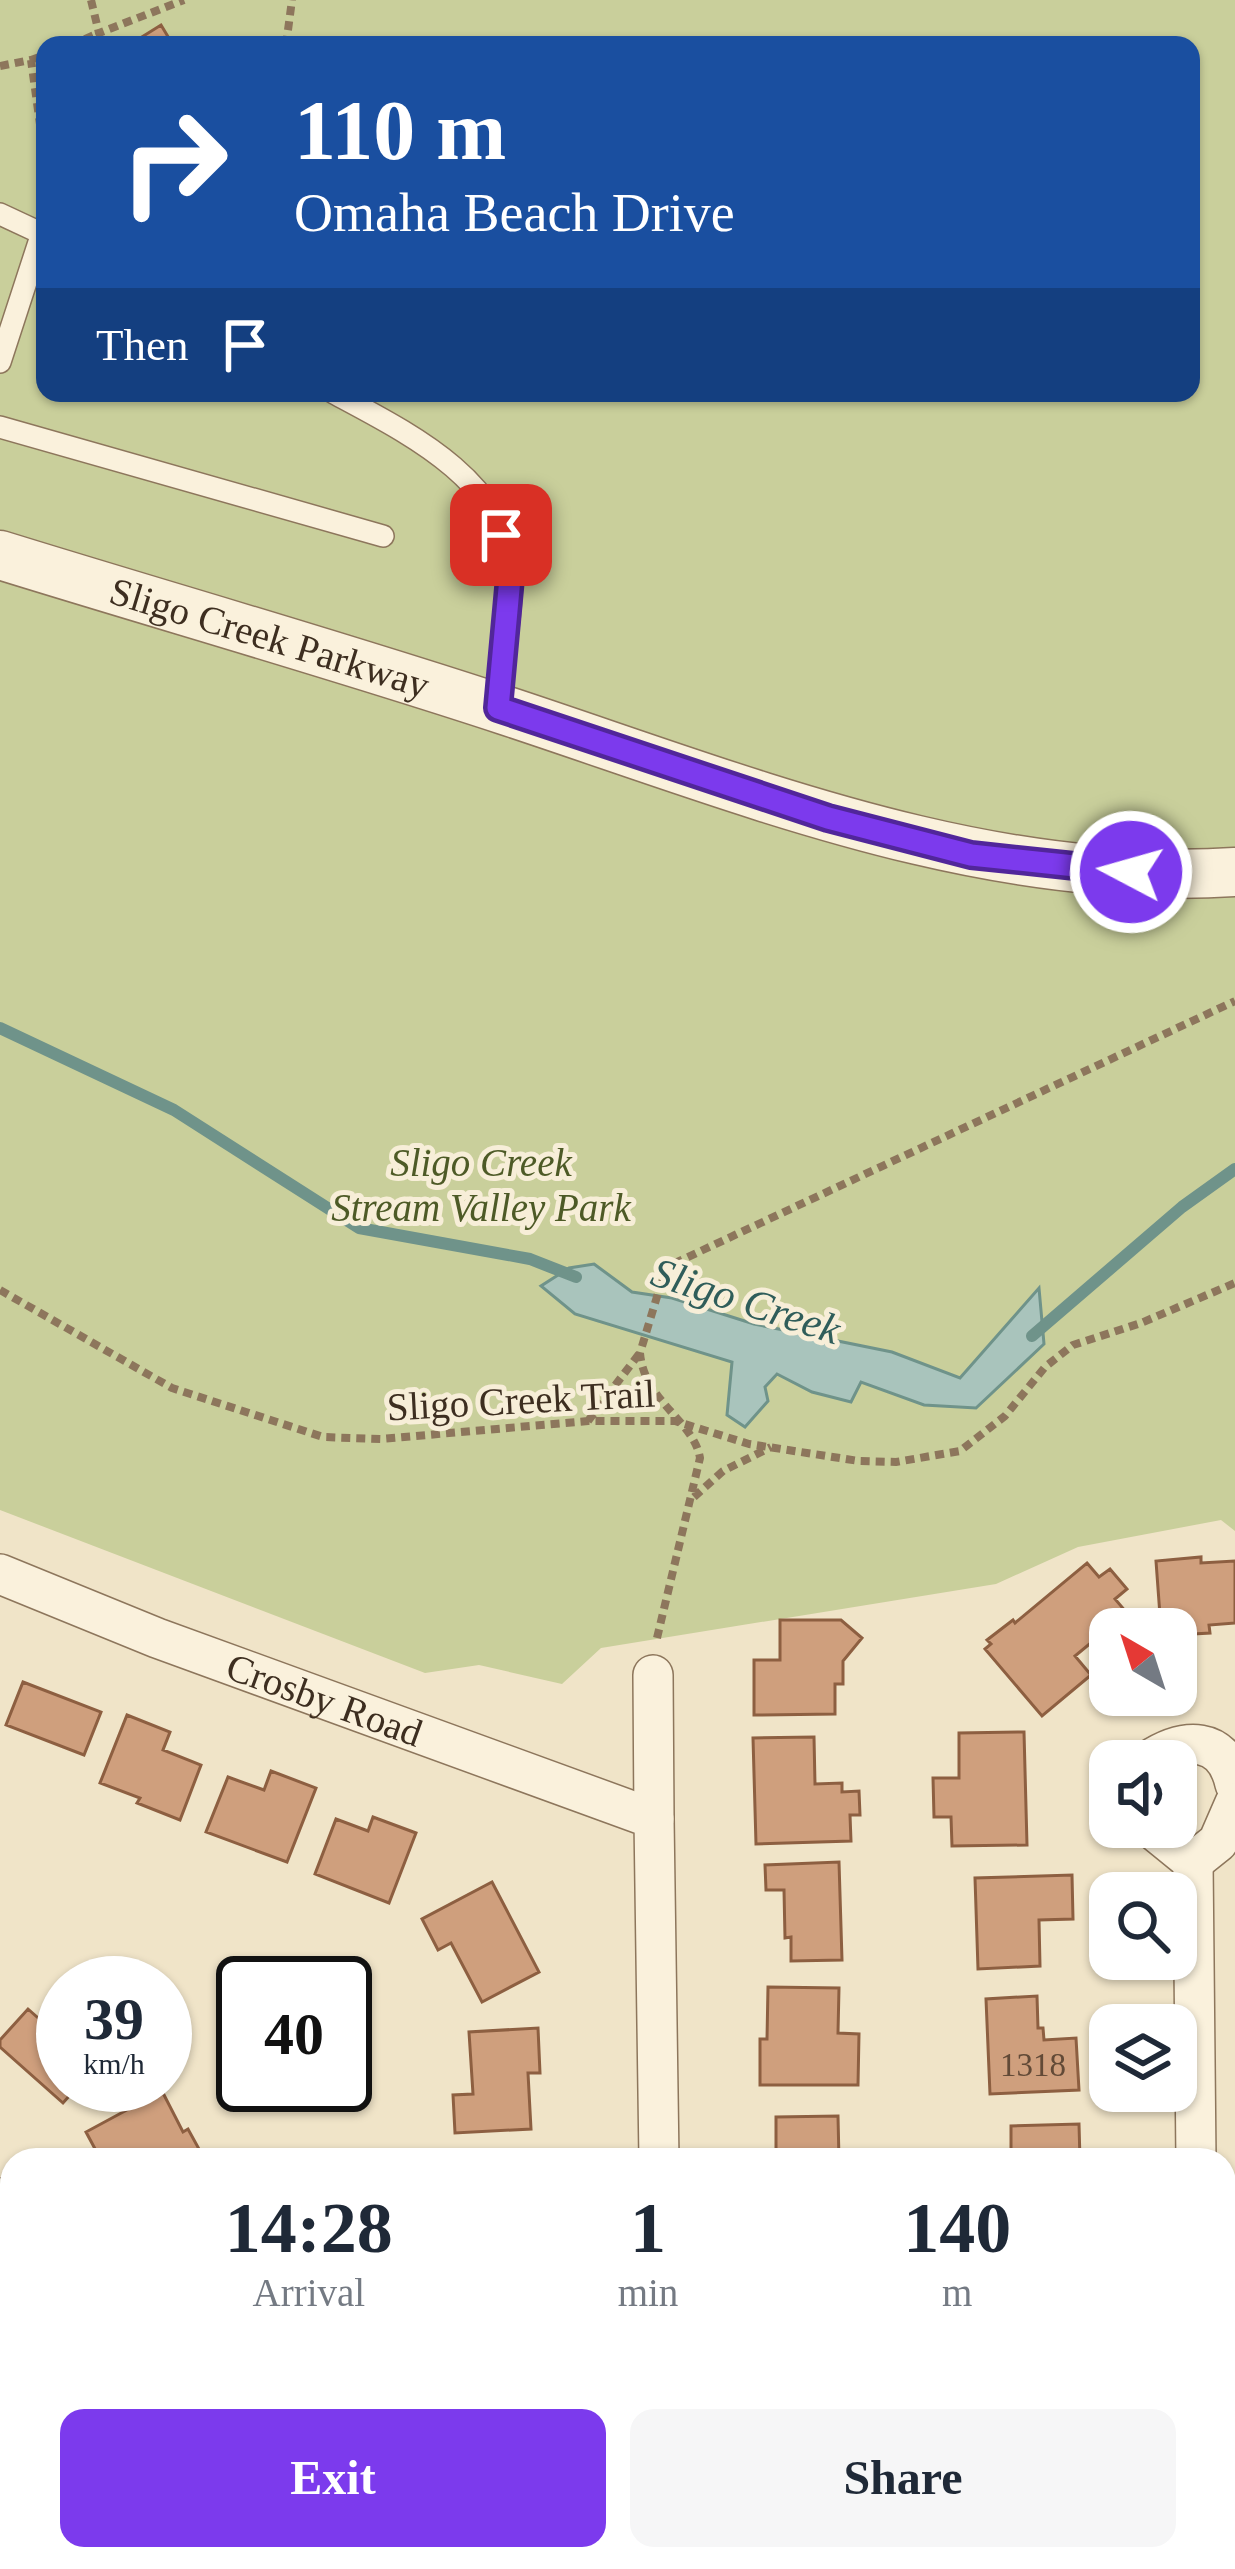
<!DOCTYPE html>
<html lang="en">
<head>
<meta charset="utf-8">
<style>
	:root { --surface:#fff; --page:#f6f6f7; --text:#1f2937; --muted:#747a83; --accent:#7c3aed }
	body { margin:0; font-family:"Times New Roman",serif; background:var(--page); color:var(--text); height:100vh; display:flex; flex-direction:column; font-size:45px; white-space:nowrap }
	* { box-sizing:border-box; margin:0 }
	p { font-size:39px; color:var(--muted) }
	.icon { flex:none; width:66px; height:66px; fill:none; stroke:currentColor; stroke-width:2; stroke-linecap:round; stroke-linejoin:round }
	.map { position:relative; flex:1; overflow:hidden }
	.details { position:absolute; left:0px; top:2148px; width:1236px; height:423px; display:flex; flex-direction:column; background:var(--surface); border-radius:36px 36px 0 0; box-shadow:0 3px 9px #0004 }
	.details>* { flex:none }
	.banner { position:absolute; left:36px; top:36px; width:1164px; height:366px; border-radius:24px; box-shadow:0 3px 9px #0004; background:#1a4fa0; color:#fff; overflow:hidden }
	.needle { width:78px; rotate:321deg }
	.fabs { position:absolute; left:1089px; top:1608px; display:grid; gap:24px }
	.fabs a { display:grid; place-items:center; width:108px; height:108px; border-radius:24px; background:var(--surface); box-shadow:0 3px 9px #0004; font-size:60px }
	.speed { position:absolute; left:36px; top:1956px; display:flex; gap:24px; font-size:60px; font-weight:700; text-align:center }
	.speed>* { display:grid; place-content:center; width:156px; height:156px; border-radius:50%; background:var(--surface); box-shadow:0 3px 9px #0004; line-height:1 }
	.speed small { font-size:30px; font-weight:400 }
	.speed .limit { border:6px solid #111; border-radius:18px; background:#fff; color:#111 }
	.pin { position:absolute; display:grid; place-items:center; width:102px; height:102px; color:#fff; margin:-51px; border-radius:24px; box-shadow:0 6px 18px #0006 }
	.me { position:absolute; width:132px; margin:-66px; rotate:276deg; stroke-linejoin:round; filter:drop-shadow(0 0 9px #0008) }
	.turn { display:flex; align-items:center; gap:42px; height:252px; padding:0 60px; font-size:54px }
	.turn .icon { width:156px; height:156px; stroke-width:2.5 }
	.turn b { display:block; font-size:84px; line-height:102px }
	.then { display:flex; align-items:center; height:114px; padding:0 60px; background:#0003; gap:24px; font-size:45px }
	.eta { display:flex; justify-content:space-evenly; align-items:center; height:204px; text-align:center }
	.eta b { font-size:72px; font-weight:600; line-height:84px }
	.cta { display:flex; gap:24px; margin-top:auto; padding:24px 60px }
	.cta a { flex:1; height:138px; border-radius:24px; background:var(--accent); color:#fff; font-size:48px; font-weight:600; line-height:138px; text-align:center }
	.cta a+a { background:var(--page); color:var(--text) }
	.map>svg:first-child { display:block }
	.green { fill:#c9cf9b; fill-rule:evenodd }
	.water { fill:#a9c4bc; stroke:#6f938a; stroke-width:3 }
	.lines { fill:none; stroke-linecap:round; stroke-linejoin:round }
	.stream { stroke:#6f938a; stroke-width:12 }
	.building { fill:#cf9f7d; stroke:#8d5f41; stroke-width:3 }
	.service-casing { stroke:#8d765c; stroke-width:24 }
	.minor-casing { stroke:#8d765c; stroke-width:42 }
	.tertiary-casing { stroke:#8d765c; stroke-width:51 }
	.path { stroke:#8d765c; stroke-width:8; stroke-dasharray:9 6; stroke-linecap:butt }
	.service { stroke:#faf1dc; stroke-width:21 }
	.minor { stroke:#faf1dc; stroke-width:39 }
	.tertiary { stroke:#faf1dc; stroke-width:48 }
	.route-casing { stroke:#51269a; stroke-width:30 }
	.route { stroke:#7c3aed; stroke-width:21 }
	.labels { text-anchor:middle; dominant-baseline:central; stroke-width:10; stroke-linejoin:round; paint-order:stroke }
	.number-label { font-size:33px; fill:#624a37 }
	.street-label { font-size:39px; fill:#3d2e20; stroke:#f7eed8 }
	.park-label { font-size:39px; font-style:italic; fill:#4d5a26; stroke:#f7eed8 }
	.water-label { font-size:42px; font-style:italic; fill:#2f5d5a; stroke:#f7eed8 }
</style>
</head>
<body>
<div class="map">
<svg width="1235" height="2569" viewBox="0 0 1235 2569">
	<rect width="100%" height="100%" fill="#f0e4c8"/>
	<path class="green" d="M0,0h1235v1531l-14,-11 -143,27 -82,37 -395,64 -39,36 -83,-19 -54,8 -425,-163zM45,45h1146v348h-1146z"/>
	<path class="water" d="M594,1264l38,28 40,6 82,26 138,28 68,26 79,-90 5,56 -68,64 -52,-3 -63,-23 -10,20 -39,-10 -35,-18 -12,13 3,14 -23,26 -18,-12 5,-53 -157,-48 -34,-28 28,-18z"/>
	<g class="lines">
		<path class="stream" d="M0,1028l174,82 185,118 171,31 46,18
			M1032,1336l150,-129 53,-38"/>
	</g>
	<path class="building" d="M161,25l12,20h-44z
		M1201,1557v6l34,-2v62l-26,2 1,8 -34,2v-6h-15l-5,-68z
		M1087,1563l12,14 11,-8 17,20 -12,10 12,14 -52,43 16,19 -49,41 -57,-67 6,-5 -4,-4 26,-20 2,3z
		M780,1620h61l21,18 -19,23v23h-8v30l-81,1v-55h26z
		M23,1682l78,30 -17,43 -78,-30z
		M127,1715l43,17 -7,18 38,15 -21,55 -43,-17 3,-5 -40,-15z
		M1024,1732l3,113 -75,1 -1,-29h-17l-1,-39h26v-45z
		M814,1737l1,47 27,-1v9l17,-1 1,24h-10l1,26 -95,3 -3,-106z
		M271,1771l45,17 -29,74 -81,-30 22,-55 36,13z
		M373,1817l43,16 -27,70 -74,-29 21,-55 32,12z
		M839,1862l3,98 -51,1v-24l-6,1 -1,-48h-18l-1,-25z
		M1072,1875l1,44 -34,1 1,46 -62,3 -3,-91z
		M492,1882l47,90 -57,30 -31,-59 -13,7 -16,-31z
		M768,1987l71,1 -1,45 21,1 -1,51h-98v-46h7z
		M1037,1996l1,32h5l1,12 32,-2 3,52 -89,4 -4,-95z
		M28,2009l35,31v45h16l-16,18 -63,-56v-7z
		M538,2028l2,45h-12l3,56 -76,4 -2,-38 20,-1 -4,-62z
		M162,2091l21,41 5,-3 17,31h-104l-15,-28z
		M838,2116l1,44h-63v-43z
		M1079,2124l1,36h-69v-34z
		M542,2153l1,7h-74v-2z
		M0,2424l7,23 5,-1v47l-12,3z
		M0,2544l7,5 5,-3v13h69l6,10h-87z
		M321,2559h62l-12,10h-29l-4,-4 -9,4z
		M465,2559h61l-2,10h-60z
		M773,2559h50l-1,10h-50z
		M1004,2559h57l-2,10h-56z"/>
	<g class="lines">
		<g class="service-casing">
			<path id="service" d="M0,214l45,21
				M0,362l42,-129
				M334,393c70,38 170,85 177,175 3,37 -10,100 -13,139
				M0,427l383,109"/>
		</g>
		<g class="minor-casing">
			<g id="minor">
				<path id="s1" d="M0,1574l157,64 497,181 5,341"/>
				<path d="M653,1675l1,144"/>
				<path d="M1148,1761c36,-24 76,-26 87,23"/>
				<path d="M1150,1827l43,35"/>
				<path d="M1193,1862l3,298"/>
				<path d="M1193,1862l25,-20 17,-39"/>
				<path d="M0,2198l12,13"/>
				<path d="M0,2311l12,-5"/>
				<path d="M1224,2411l11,24"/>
				<path d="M196,2559l5,10"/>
				<path d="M652,2569l1,-10"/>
			</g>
		</g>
		<g class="tertiary-casing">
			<g id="tertiary">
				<path id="s2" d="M0,555c168,52 337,100 504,155 237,78 477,178 731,162"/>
			</g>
		</g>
		<path class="path" d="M91,0l8,33 85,-33
			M71,45l28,-12
			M286,45l6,-45
			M31,60l14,-5
			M0,66l31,-6 14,100
			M0,1290l172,98 151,49 58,2 207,-18h87l74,23 110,17 37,1 64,-11 45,-35 40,-49 28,-22 68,-22 94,-40
			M588,1421l51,-67
			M694,1497l29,-26 48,-24
			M657,1638l43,-180c-6,-37 -56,-57 -60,-105l22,-73 11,-16 562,-263"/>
		<use href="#service" class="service"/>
		<use href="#minor" class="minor"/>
		<use href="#tertiary" class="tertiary"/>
	</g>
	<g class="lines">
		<g class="route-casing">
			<path id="route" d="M501,535l10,32 -13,141 330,110 143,37 160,17"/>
		</g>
		<use href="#route" class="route"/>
	</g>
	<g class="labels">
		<g class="number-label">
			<text x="1033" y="2065">1318</text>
		</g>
		<g class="street-label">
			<text stroke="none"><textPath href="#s2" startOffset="282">Sligo Creek Parkway</textPath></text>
			<text transform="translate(521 1400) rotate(-3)">Sligo Creek Trail</text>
			<text stroke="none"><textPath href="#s1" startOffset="348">Crosby Road</textPath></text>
		</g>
		<g class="park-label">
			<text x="481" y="1162">Sligo Creek<tspan x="481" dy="45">Stream Valley Park</tspan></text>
		</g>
		<g class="water-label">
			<text transform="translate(746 1301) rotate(18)">Sligo Creek</text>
		</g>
	</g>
</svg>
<div class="fabs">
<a><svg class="needle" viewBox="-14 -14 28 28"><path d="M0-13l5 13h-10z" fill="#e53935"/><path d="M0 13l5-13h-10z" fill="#747a83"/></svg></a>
<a><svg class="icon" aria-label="sound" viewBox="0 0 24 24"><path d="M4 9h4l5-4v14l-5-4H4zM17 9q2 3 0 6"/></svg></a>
<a><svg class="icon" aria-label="search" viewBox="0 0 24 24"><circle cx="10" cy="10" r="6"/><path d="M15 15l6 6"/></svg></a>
<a><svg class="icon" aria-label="layers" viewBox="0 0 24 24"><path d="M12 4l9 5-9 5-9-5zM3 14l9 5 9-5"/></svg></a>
</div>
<div class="speed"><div>39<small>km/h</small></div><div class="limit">40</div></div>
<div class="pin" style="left:501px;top:535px;background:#d93025"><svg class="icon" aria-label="arrive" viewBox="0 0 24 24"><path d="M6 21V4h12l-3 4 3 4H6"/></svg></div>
<svg class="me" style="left:1131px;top:872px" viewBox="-20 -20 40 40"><circle r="17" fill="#7c3aed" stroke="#fff" stroke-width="3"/><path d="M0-11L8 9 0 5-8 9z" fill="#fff"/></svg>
<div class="banner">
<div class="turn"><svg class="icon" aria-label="right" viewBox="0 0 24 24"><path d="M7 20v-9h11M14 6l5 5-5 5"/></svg><div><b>110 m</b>Omaha Beach Drive</div></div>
<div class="then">Then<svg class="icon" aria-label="arrive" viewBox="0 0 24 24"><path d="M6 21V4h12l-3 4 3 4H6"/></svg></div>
</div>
<section class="details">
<div class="eta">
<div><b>14:28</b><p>Arrival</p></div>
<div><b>1</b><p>min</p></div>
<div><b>140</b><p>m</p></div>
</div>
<div class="cta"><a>Exit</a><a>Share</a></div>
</section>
</div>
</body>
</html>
